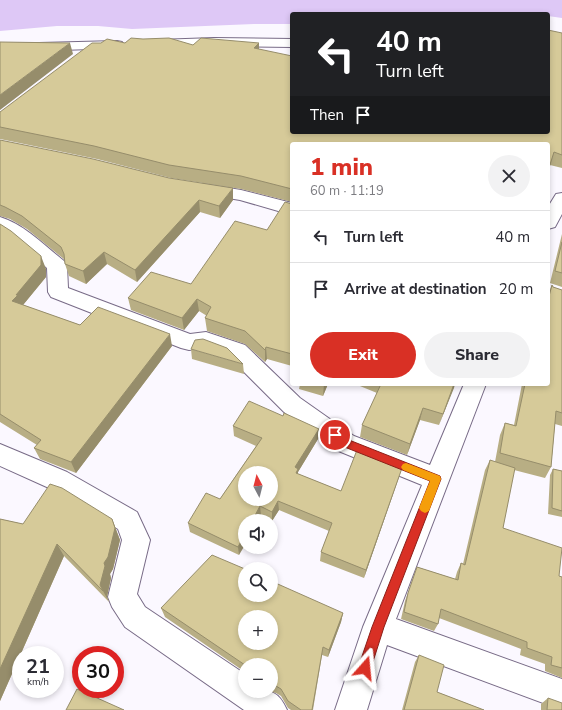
<!DOCTYPE html>
<html lang="en">
<head>
<meta charset="utf-8">
<style>
	:root { --surface:#fff; --page:#f2f2f3; --text:#2b2b33; --muted:#7c7c81; --line:#e1e1e2; --accent:#d93025 }
	body { margin:0; font-family:"Nunito Sans",sans-serif; background:var(--page); color:var(--text); height:100vh; display:flex; flex-direction:column; font-size:15px; white-space:nowrap }
	* { box-sizing:border-box; margin:0 }
	p { font-size:13px; color:var(--muted) }
	.icon { flex:none; width:22px; height:22px; fill:none; stroke:currentColor; stroke-width:2; stroke-linecap:round; stroke-linejoin:round }
	.map { position:relative; flex:1; overflow:hidden }
	.side { position:absolute; left:290px; top:142px; width:260px; height:244px; display:flex; flex-direction:column; background:var(--surface); border-radius:4px; box-shadow:0 2px 6px #0003 }
	.side>* { flex:none }
	.top-card { position:absolute; left:290px; top:12px; width:260px; height:122px; border-radius:4px; box-shadow:0 2px 6px #0003; background:#202124; color:#fff; overflow:hidden }
	.needle { width:26px; rotate:353deg }
	.tools { position:absolute; left:238px; top:466px; display:grid; gap:8px }
	.tools a { display:grid; place-items:center; width:40px; height:40px; border-radius:50%; background:var(--surface); box-shadow:0 2px 6px #0003; font-size:20px }
	.speed { position:absolute; left:12px; top:646px; display:flex; gap:8px; font-size:20px; font-weight:700; text-align:center }
	.speed>* { display:grid; place-content:center; width:52px; height:52px; border-radius:50%; background:var(--surface); box-shadow:0 2px 6px #0003; line-height:1 }
	.speed small { font-size:10px; font-weight:400 }
	.speed .limit { border:6px solid #d22; background:#fff; color:#111 }
	.pin { position:absolute; display:grid; place-items:center; width:34px; height:34px; color:#fff; margin:-17px; border:2px solid #fff; border-radius:50%; box-shadow:0 1px 4px #0007 }
	.me { position:absolute; width:44px; margin:-22px; rotate:18deg; stroke-linejoin:round; filter:drop-shadow(0 0 3px #0008) }
	.turn { display:flex; align-items:center; gap:14px; height:84px; padding:0 20px; font-size:18px }
	.turn .icon { width:52px; height:52px; stroke-width:2.5 }
	.turn b { display:block; font-size:28px; line-height:34px }
	.then { display:flex; align-items:center; height:38px; padding:0 20px; background:#0003; gap:8px; font-size:15px }
	.round { display:grid; place-items:center; flex:none; width:42px; height:42px; border-radius:21px; background:var(--page) }
	.overview { display:flex; align-items:center; justify-content:space-between; height:68px; padding:0 20px }
	h1 { font-size:24px; font-weight:800; line-height:30px; color:var(--accent) }
	.button { display:flex; gap:8px; margin-top:auto; padding:8px 20px }
	.button a { flex:1; height:46px; border-radius:24px; background:var(--accent); color:#fff; font-size:16px; font-weight:800; line-height:46px; text-align:center }
	.button a+a { background:var(--page); color:var(--text) }
	ul { padding:0; list-style:none }
	li { display:flex; align-items:center; gap:12px; height:52px; padding:0 20px; border-top:1px solid var(--line) }
	li div { flex:1 }
	li b { display:block; font-size:15px }
	li em { font-style:normal }
	.map>svg:first-child { display:block }
	.water { fill:#dec8f6 }
	.lines { fill:none; stroke-linecap:round; stroke-linejoin:round }
	.minor-casing { stroke:#786b87; stroke-width:2 }
	.minor { fill:#fff; fill-rule:evenodd }
	.wall { fill:#b8ae84 }
	.shaded-wall { fill:#968d6b }
	.building { fill:#d6ca99; stroke:#968d6b; fill-rule:evenodd }
	.route { fill:#d93025; stroke:#8d1f18 }
	.slow { fill:#f59e0b }
</style>
</head>
<body>
<div class="map">
<svg width="562" height="710" viewBox="0 0 562 710">
	<rect width="100%" height="100%" fill="#fbf8ff"/>
	<path class="water" d="M0,0h562v18l-14,-2v-2h-256v10h-38l-122,5 -34,-3h-41l-57,5z"/>
	<g class="lines">
		<g class="minor-casing">
			<path id="minor" d="M214,38l78,1v8l-78,-1 -57,2 -5,-1 -2,-3 2,-3 5,-1z
				M117,41l5,1 2,3 -2,3 -122,4v-8z
				M204,184l37,6 51,13v12l-52,-15 -42,-7 -3,-4 3,-4z
				M562,193v21l-7,13 -7,2v-22l8,-13z
				M0,217c24,7 45,29 64,44l3,5 1,22 122,46 16,-2 39,13 55,53 54,38 76,29 34,-81h22l-90,235 166,60v31l-175,-65 -20,65h-32l28,-83 59,-142 -86,-35 -52,-38 -55,-55 -24,-9 -16,2 -8,-2 -130,-51 -3,-5 -1,-24 -30,-26 -17,-11z
				M0,444l67,28 70,40 13,28 -13,54 8,13 100,67v17c22,0 32,-4 42,19h-43l-119,-83 -13,-20 -4,-10 14,-57 -4,-11 -69,-41 -49,-22z"/>
		</g>
		<use href="#minor" class="minor"/>
	</g>
	<path class="wall" d="M562,33v135l-12,-3 -258,-21v58l-51,-13 -70,-11 -74,-19 -97,-20v-27l125,-69 68,2 66,-2v6l142,84h12z
		M0,140l233,60 -13,18 -20,-6 -63,70 -30,-18 -21,20 -17,-8 -4,-12v-4l-38,-31 -17,-10 -10,-3z
		M292,204v162l-25,-7 -2,3 -20,-18 -38,-13 -2,-13 2,-2 -8,-5 -15,19 -53,-20 -3,-12 63,-14 76,-54z
		M0,224l46,45v8l-23,28 57,20 92,21 -96,127 -36,-14 -6,-11 3,-3 -37,-23v1z
		M562,234v53l-12,-4z
		M552,285l1,2 9,3v136l-7,-2 -4,43 -6,11 -31,-8 -11,58 56,48 3,1v101l-17,-7v-7l-25,-9 1,-6 -82,-31 -1,6 -4,7 -33,-12 4,-18 12,-34 38,12 2,-7 4,-9 2,1 22,-94 5,-10 5,2 5,-27 5,-12 9,2 8,-41h26v-90z
		M191,349l52,15 1,10 -52,-15z
		M300,384h28l-5,12 -24,-7z
		M355,384h100l-16,41 -19,-5 -13,35 -47,-18 2,-12 15,-32z
		M283,416l36,13 -1,10 -20,33v2l43,17 58,-14 -35,101 -44,-17 1,-9 8,-21 -50,-21 -7,11 -11,-6 -3,6h-13l-6,34 -49,-23 -2,-9 32,-24 36,-53 -22,-10 -1,-10z
		M553,469l9,2v46l-14,-3 2,-39z
		M0,519l23,5 89,-5 8,21 -7,29 -3,5 1,4 -4,19 2,5 -45,-46 -64,145z
		M161,608l182,5 -2,9 -13,35 -6,-2 -9,55h-22l-3,-2 -7,-12 -5,-3 -8,-2h3v-26h-26v7l-80,-55z
		M419,655l18,37 47,18h-82l13,-48z
		M548,698l14,12h-21v-6z"/>
	<path class="shaded-wall" d="M70,43l3,11 -73,56v-15z
		M259,43v12l-5,-7z
		M233,188v12l-13,18 -1,-12z
		M199,200l1,12 -63,70 -2,-12z
		M104,252l3,12 -21,20 -3,-13z
		M41,256l5,13v8l-23,28 -11,-4 4,-6z
		M197,299l2,12 -15,19 -2,-12z
		M170,334l2,12 -96,127 -5,-11z
		M266,347l1,12 -2,3v-12z
		M324,384h4l-5,12z
		M454,384h1l-1,4 -15,37 4,-11z
		M423,408l-3,12 -13,35 3,-11z
		M319,429l-1,10 -20,33v7l-3,4v-16z
		M402,468l-3,9 -35,101 2,-8z
		M278,501l1,9 -7,11v-9z
		M260,506l1,9 -3,6h-6z
		M112,519l8,21 -7,29 -3,5 1,4 -4,19 2,5 -6,-11 -3,-6z
		M245,534v11l-6,10 -1,-8z
		M57,544l7,12 -64,145v-32z
		M343,613l-2,9 -13,35 1,-7z"/>
	<path class="building" d="M548,30l14,3v122l-8,-3 -6,19v-27h-256v45l-51,-13 -72,-11 -75,-19 -94,-19v-15l92,-69h9l6,-4 18,4 6,-5 12,1 26,-1 24,7 8,-7 58,5 -5,5 38,8v76h104v1h17l1,-1h134z
		M0,42l70,1 -70,52z
		M0,140l93,19 76,19 64,10 -14,18 -20,-6 -64,70 -31,-18 -21,19 -18,-7 -1,-10 -3,-7 -39,-31 -17,-9 -5,-2z
		M285,202l7,2v150l-26,-7 -1,3 -20,-19 -40,-13 6,-11 -14,-8 -15,19 -54,-20 23,-26 40,12 44,-63 32,9z
		M0,224l11,7 30,25v9l-25,30h2l-6,6 68,24 18,-18 72,27 -99,128 -37,-14 7,-8 -41,-26z
		M562,242v31l-7,-2z
		M552,285l1,2 9,3v123l-6,-2 -5,56 -51,-14 5,-30 11,3 9,-42h23v-84z
		M203,339l24,9 16,16 -52,-15 4,-9z
		M381,384h73l-11,30 -20,-6 -13,36 -48,-19z
		M249,401l34,15 1,-3 35,16 -24,38 3,2 -2,4 45,18 16,-41 45,18 -36,102 -45,-18 11,-29 -54,-22 -6,11 -12,-6 -8,15h-7v13l-7,13 -50,-24 18,-30 14,6 42,-61 -29,-12zM245,473h26v26h-26z
		M490,460l25,8 -12,60 59,20 -3,28 3,1v91l-11,-3 1,-8 -25,-9v-6l-86,-33 -3,15 -34,-12 4,-19 9,-26 41,13 3,-17 4,2z
		M553,469l9,2v40l-10,-3z
		M50,484l12,4 50,31 3,9 -7,29 -4,6 1,3 -5,19 3,6 -46,-47 -57,125v-150l23,5z
		M212,555l33,14v26h26v-14l72,32 -14,37 -6,-3 -11,63h-11l-13,-9 -7,-12 -5,-3 -5,-1v-20h-26v3v-3l-84,-57zM245,617h26v26h-26z
		M419,655l25,10 -7,27 47,18h-80z
		M77,689l47,21h-58z
		M548,698l14,5v7h-15z"/>
	<path class="route" d="M335,431l14,9 91,36 1,3 -57,148 -13,41 -2,5 -4,2 -5,-2 -2,-5 14,-41 58,-146 -88,-35 -11,-8 -1,-3 1,-3z"/>
	<path class="slow" d="M406,463l34,13 1,3 -12,32 -4,2 -4,-2 -2,-3 11,-27 -27,-11 -2,-3 2,-3z"/>
</svg>
<div class="tools">
<a><svg class="needle" viewBox="-14 -14 28 28"><path d="M0-13l5 13h-10z" fill="#e53935"/><path d="M0 13l5-13h-10z" fill="#7c7c81"/></svg></a>
<a><svg class="icon" aria-label="sound" viewBox="0 0 24 24"><path d="M4 9h4l5-4v14l-5-4H4zM17 9q2 3 0 6"/></svg></a>
<a><svg class="icon" aria-label="search" viewBox="0 0 24 24"><circle cx="10" cy="10" r="6"/><path d="M15 15l6 6"/></svg></a>
<a>+</a>
<a>−</a>
</div>
<div class="speed"><div>21<small>km/h</small></div><div class="limit">30</div></div>
<div class="pin" style="left:335px;top:435px;background:#d93025"><svg class="icon" aria-label="arrive" viewBox="0 0 24 24"><path d="M6 21V4h12l-3 4 3 4H6"/></svg></div>
<svg class="me" style="left:365px;top:668px" viewBox="-20 -20 40 40"><path d="M0-17L14 15 0 8-14 15z" fill="#d93025" stroke="#fff" stroke-width="4"/></svg>
<div class="top-card">
<div class="turn"><svg class="icon" aria-label="left" viewBox="0 0 24 24"><path d="M17 20v-9H6M10 6l-5 5 5 5"/></svg><div><b>40 m</b>Turn left</div></div>
<div class="then">Then<svg class="icon" aria-label="arrive" viewBox="0 0 24 24"><path d="M6 21V4h12l-3 4 3 4H6"/></svg></div>
</div>
<section class="side">
<div class="overview"><div><h1>1 min</h1><p>60 m · 11:19</p></div><a class="round"><svg class="icon" aria-label="close" viewBox="0 0 24 24"><path d="M6 6l12 12M18 6L6 18"/></svg></a></div>
<ul>
<li><svg class="icon" aria-label="left" viewBox="0 0 24 24"><path d="M17 20v-9H6M10 6l-5 5 5 5"/></svg><div><b>Turn left</b></div><em>40 m</em></li>
<li><svg class="icon" aria-label="arrive" viewBox="0 0 24 24"><path d="M6 21V4h12l-3 4 3 4H6"/></svg><div><b>Arrive at destination</b></div><em>20 m</em></li>
</ul>
<div class="button"><a>Exit</a><a>Share</a></div>
</section>
</div>
</body>
</html>
